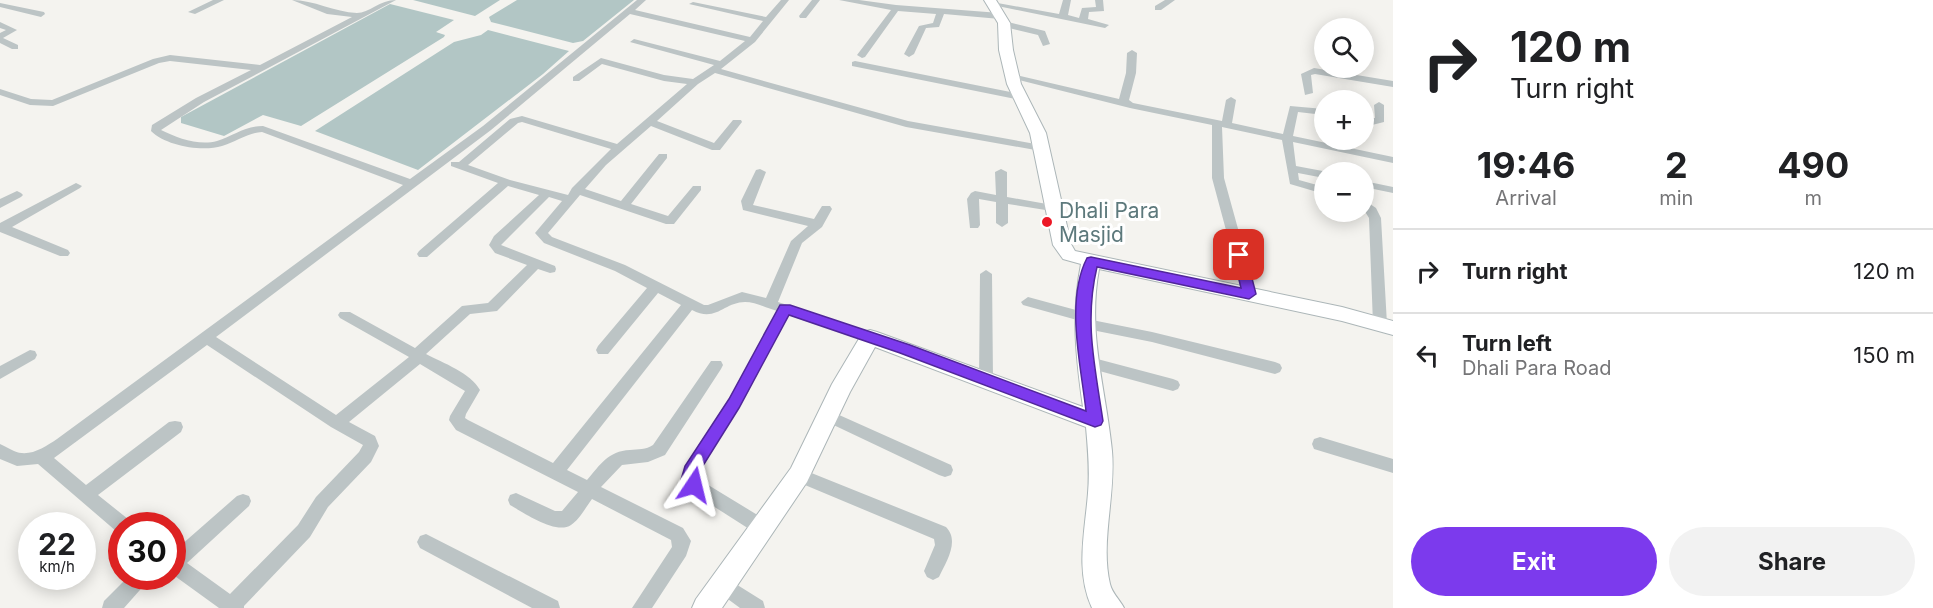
<!DOCTYPE html>
<html lang="en">
<head>
<meta charset="utf-8">
<style>
	:root { --surface:#fff; --page:#f2f2f2; --text:#202124; --muted:#757577; --line:#e0e0e0; --accent:#7c3aed }
	body { margin:0; font-family:Inter,sans-serif; background:var(--page); color:var(--text); height:100vh; display:flex; flex-direction:column; font-size:22px; white-space:nowrap }
	* { box-sizing:border-box; margin:0 }
	p { font-size:20px; color:var(--muted) }
	.icon { flex:none; width:33px; height:33px; fill:none; stroke:currentColor; stroke-width:2; stroke-linecap:round; stroke-linejoin:round }
	.map { position:relative; flex:1; overflow:hidden }
	.sheet { display:flex; flex-direction:column; background:var(--surface); width:540px }
	.sheet>* { flex:none }
	.top-card { background:#fff; color:var(--text); overflow:hidden }
	.buttons { position:absolute; left:1314px; top:18px; display:grid; gap:12px }
	.buttons a { display:grid; place-items:center; width:60px; height:60px; border-radius:50%; background:var(--surface); box-shadow:0 3px 15px #0003; font-size:30px }
	.speed { position:absolute; left:18px; top:512px; display:flex; gap:12px; font-size:30px; font-weight:700; text-align:center }
	.speed>* { display:grid; place-content:center; width:78px; height:78px; border-radius:50%; background:var(--surface); box-shadow:0 3px 15px #0003; line-height:1 }
	.speed small { font-size:15px; font-weight:400 }
	.speed .limit { border:9px solid #d22; background:#fff; color:#111 }
	.pin { position:absolute; display:grid; place-items:center; width:51px; height:51px; color:#fff; margin:-26px; border-radius:12px; box-shadow:0 3px 9px #0006 }
	.me { position:absolute; width:66px; margin:-33px; rotate:10deg; stroke-linejoin:round; filter:drop-shadow(0 0 4px #0008) }
	.turn { display:flex; align-items:center; gap:21px; height:126px; padding:0 18px; font-size:27px }
	.turn .icon { width:78px; height:78px; stroke-width:2.5 }
	.turn b { display:block; font-size:42px; line-height:51px }
	.eta { display:flex; justify-content:space-evenly; align-items:center; height:102px; text-align:center }
	.eta b { font-size:36px; font-weight:700; line-height:42px }
	.button { display:flex; gap:12px; margin-top:auto; padding:12px 18px }
	.button a { flex:1; height:69px; border-radius:36px; background:var(--accent); color:#fff; font-size:24px; font-weight:700; line-height:69px; text-align:center }
	.button a+a { background:var(--page); color:var(--text) }
	ul { padding:0; list-style:none }
	li { display:flex; align-items:center; gap:18px; height:84px; padding:0 18px; border-top:2px solid var(--line) }
	li div { flex:1 }
	li b { display:block; font-size:22px }
	li em { font-style:normal }
	main { display:flex; flex:1; min-height:0 }
	.map>svg:first-child { display:block }
	.water { fill:#b2c6c5 }
	.lines { fill:none; stroke-linecap:round; stroke-linejoin:round }
	.secondary-casing { stroke:#acb6b8; stroke-width:2 }
	.street { fill:#bcc4c5; fill-rule:evenodd }
	.secondary { fill:#fff; fill-rule:evenodd }
	.route { fill:#7c3aed; stroke:#51269a; stroke-width:1.5 }
	.poi-dot { fill:#ec1826; stroke:#fff; stroke-width:2 }
	.labels { text-anchor:middle; dominant-baseline:central; stroke-width:6; stroke-linejoin:round; paint-order:stroke }
	.poi-label { font-size:21px; fill:#5d797c; stroke:#fff; text-anchor:start }
</style>
</head>
<body>
<main>
<div class="map">
<svg width="1393" height="608" viewBox="0 0 1393 608">
	<rect width="100%" height="100%" fill="#f4f3ef"/>
	<path class="water" d="M413,0h87l-25,16z
		M517,0h117l-51,41 -10,2 -82,-21 -2,-5z
		M390,4l64,16 -18,12 9,3 -1,2 -143,89 -38,-11 -39,21 -43,-13v-6z
		M488,30l81,21 -26,23 -125,96 -103,-39 139,-89 27,-7z"/>
	<g class="lines">
		<g class="secondary-casing">
			<path id="secondary" d="M984,0h12l14,23 3,27 8,34 25,49 25,111 4,7 267,56 51,14v14l-51,-14 -243,-52c-12,65 7,119 13,182 4,44 -12,91 -2,133 2,9 10,16 14,24h-32c-17,-37 -7,-76 -4,-115 2,-22 0,-44 -2,-66l-211,-80 -25,45 -43,90 -85,126h-30l4,-9 95,-131 41,-84 31,-52 7,-2 7,2 206,75c-7,-49 -12,-93 -2,-143l-18,-5 -10,-14 -23,-112 -23,-49 -8,-34 -1,-27z"/>
		</g>
		<path class="street" d="M213,0h11l-29,14 -7,-2z
			M292,0c22,0 42,12 65,13 12,0 23,-13 39,-13l-192,102 -43,28c16,8 38,16 56,11 16,-5 28,-15 46,-15l147,53 73,-53 154,-126h9l-11,10 115,27 13,-16 -74,-17 4,-2 73,15 15,-17h8l-34,42 -34,27 187,52 133,24 5,3 -5,3 -135,-24 -191,-54 -17,11 -41,37 57,22 19,-23h8l1,2 -22,28h-8l-61,-24 -45,39 -21,24 36,12 38,-47h8v4l-36,46 37,12 25,-30h8v4l-27,34h-8l-86,-29 -32,38 4,4 73,28 79,40h4l34,-13 24,6 25,-57 17,-15 -65,-16 -2,-9 15,-31 4,-1 6,3 -13,33 61,14 8,-13h8l2,3 -10,18 -20,16 -24,59 97,31 2,4 -2,4 -5,1 -82,-27 -41,79 -48,78 1,8 69,42 3,6 -3,6 -6,2 -6,-2 -69,-44 -6,-10 3,-14 52,-80 40,-75c-10,-3 -22,-9 -32,-9 -21,0 -29,21 -53,8l-125,160 20,10c13,-15 21,-29 43,-30 8,-1 16,0 23,-5l58,-84h10l2,4 -2,4 -56,86 -17,7 -26,3 -21,22 82,41 8,13 -5,15 -34,52h-20l40,-61 -1,-7 -79,-41c-6,8 -13,21 -21,26 -15,10 -47,-12 -61,-20l-2,-5 2,-5 6,-2 39,18h7l16,-19 -122,-62 -7,-10 1,-4 15,-25 -45,-27 -71,58 26,14 4,10 -8,16 -43,45 -18,30 -66,69v2h-25l-47,-34v-21l65,-57 6,-2 6,2 2,5 -2,5 -62,57 43,31 68,-69 18,-28 43,-45 4,-7 -32,-18 -124,-82 -153,113 32,27 83,-63 6,-1 6,1 2,5 -2,5 -83,63 30,24 3,6h-9v8l-6,-2 -78,-67 -21,2 -17,-7v-15c5,2 9,5 14,7 15,7 31,-4 43,-12l346,-254 -141,-53c-15,1 -26,10 -40,14 -20,6 -56,0 -71,-15l1,-6 44,-27 55,-28 -81,-9 -11,2 -106,43 -23,-1 -30,-10v-6l31,10 21,1 101,-41 17,-4 90,10 92,-48 -25,-3zM630,14l115,27 -25,20 -86,-22 -4,3 84,23 -21,14 -29,-4 -63,-17 -28,19v4h6l23,-17 62,17 23,3 -70,60 -95,-28 -12,3 -51,43h-8v4l47,17 -79,68 -2,3 2,3h8l81,-71 31,9 -45,41 -5,9 6,8 32,12 -39,38 -26,3 -47,42 -65,-36h-10l-2,3 2,3 69,39 -73,58 -120,-78 275,-207zM522,122l89,27 -39,39 -4,7 -58,-15 -42,-15 50,-42zM549,197l13,4 -27,32 9,10 71,28 32,17 -49,58 -2,4 2,4h10l50,-61 23,12 -128,158 -85,-43 -3,-2 1,-4 14,-24c-9,-17 -37,-27 -54,-36l44,-40 27,-3 41,-42 12,4 5,-1 1,-3 -1,-3 -54,-21z
			M812,0h8l-14,18h-6l-1,-2z
			M839,0h20l37,5 104,8 4,3 -4,3 -56,-5 -5,13 -13,1 -12,26 -5,3 -5,-3 15,-28 14,-3 3,-9 -38,-3 -33,46 -3,1 -5,-3 34,-45z
			M1063,0h8l-3,15 11,3 3,-10 14,-1 -1,-7h8l1,11 -15,1 -1,7 21,6 -4,3 -117,-24 4,-2 67,12z
			M1165,0h10l-14,10h-6v-4z
			M0,3l44,9 1,2 -4,3 -41,-10z
			M1004,21l41,10 5,13 -7,2 -5,-11 -37,-9v-4z
			M0,22l17,8 -14,8 15,7v4h-6l-12,-6v-10l6,-3 -6,-2z
			M1132,50l5,3 -1,20 -7,27 4,3 89,18 4,-21 5,-3 5,3 -4,23 51,11 7,-28 34,3v6l-26,-3 -5,24 100,21v6l-100,-21 3,24 32,6h-4v6l-26,-5 1,7 25,7v7l-34,-10 -8,-44 -60,-13 2,51 32,116 -2,3h-10l-32,-119v-53l-82,-17 -123,-31 5,-3 107,25 7,-26 1,-20z
			M855,61l165,33 5,3 -5,3 -168,-34v-4z
			M1314,68l79,13v6l-78,-13 -4,1 2,18 -8,2 -4,-21z
			M1379,102l5,3v17l-12,3 -8,-2v-6l11,1 -1,-13z
			M1001,169l6,3v25l51,9 2,3 -2,3 -50,-8v19l-6,4 -6,-4v-21l-17,-3 1,26 -2,3h-8l-3,-29 4,-6 4,-2 21,4 -1,-23z
			M1364,181l29,6v6l-29,-6z
			M76,183l6,3 -2,2 -68,39 56,23 2,3 -2,3h-8l-60,-24v-9z
			M17,191l4,2 2,2 -2,2 -21,11v-9z
			M1364,200l12,8 5,10 6,106 -7,5 -7,-5 -4,-106 -5,-8z
			M986,270l6,4 1,106 -2,4h-10l-2,-4 1,-106z
			M1028,297l59,16 2,3 -2,3 65,13 123,30 5,2 2,4 -2,4 -5,2 -123,-32 -75,-15 -2,-4 2,-3 -54,-15 -2,-3z
			M30,350l5,1 2,4 -2,4 -35,20v-13z
			M1086,356l87,23 5,2 2,4 -2,4 -5,2 -92,-25 -2,-4 2,-4z
			M828,410l123,55 2,5 -2,5 -6,2 -6,-2 -116,-55 -3,-4 3,-4z
			M1320,437l73,22v14l-79,-24 -2,-5 2,-5z
			M799,468l147,59c14,14 0,35 -7,50l-6,3 -6,-3 -3,-6 11,-26 -1,-6 -141,-59 -2,-5 2,-5z
			M426,534l132,67 2,7h-28l-112,-60 -3,-6 3,-6z
			M129,576h21l-3,6 -23,26h-22l2,-7z
			M723,576l40,25 2,7h-25l-23,-17 -3,-6 3,-6z"/>
		<use href="#secondary" class="secondary"/>
	</g>
	<path class="route" d="M1239,251l7,4 10,39 -7,5 -152,-32c-13,54 -2,100 6,154l-2,4 -6,2 -195,-74 -111,-38 -50,93 -40,64 -1,6 4,7 -2,5c-10,4 -15,-2 -19,-10l4,-14 44,-67 51,-94h10l120,40 176,66c-5,-46 -21,-110 1,-153l4,-1 150,31 -8,-33z"/>
	<circle class="poi-dot" cx="1047" cy="222" r="6"/>
	<g class="labels">
		<g class="poi-label">
			<text x="1059" y="210">Dhali Para<tspan x="1059" dy="24">Masjid</tspan></text>
		</g>
	</g>
</svg>
<div class="buttons">
<a><svg class="icon" aria-label="search" viewBox="0 0 24 24"><circle cx="10" cy="10" r="6"/><path d="M15 15l6 6"/></svg></a>
<a>+</a>
<a>−</a>
</div>
<div class="speed"><div>22<small>km/h</small></div><div class="limit">30</div></div>
<div class="pin" style="left:1239px;top:255px;background:#d93025"><svg class="icon" aria-label="arrive" viewBox="0 0 24 24"><path d="M6 21V4h12l-3 4 3 4H6"/></svg></div>
<svg class="me" style="left:694px;top:485px" viewBox="-20 -20 40 40"><path d="M0-17L14 15 0 8-14 15z" fill="#7c3aed" stroke="#fff" stroke-width="4"/></svg>
</div>
<section class="sheet">
<div class="top-card">
<div class="turn"><svg class="icon" aria-label="right" viewBox="0 0 24 24"><path d="M7 20v-9h11M14 6l5 5-5 5"/></svg><div><b>120 m</b>Turn right</div></div>
</div>
<div class="eta">
<div><b>19:46</b><p>Arrival</p></div>
<div><b>2</b><p>min</p></div>
<div><b>490</b><p>m</p></div>
</div>
<ul>
<li><svg class="icon" aria-label="right" viewBox="0 0 24 24"><path d="M7 20v-9h11M14 6l5 5-5 5"/></svg><div><b>Turn right</b></div><em>120 m</em></li>
<li><svg class="icon" aria-label="left" viewBox="0 0 24 24"><path d="M17 20v-9H6M10 6l-5 5 5 5"/></svg><div><b>Turn left</b><p>Dhali Para Road</p></div><em>150 m</em></li>
</ul>
<div class="button"><a>Exit</a><a>Share</a></div>
</section>
</main>
</body>
</html>
